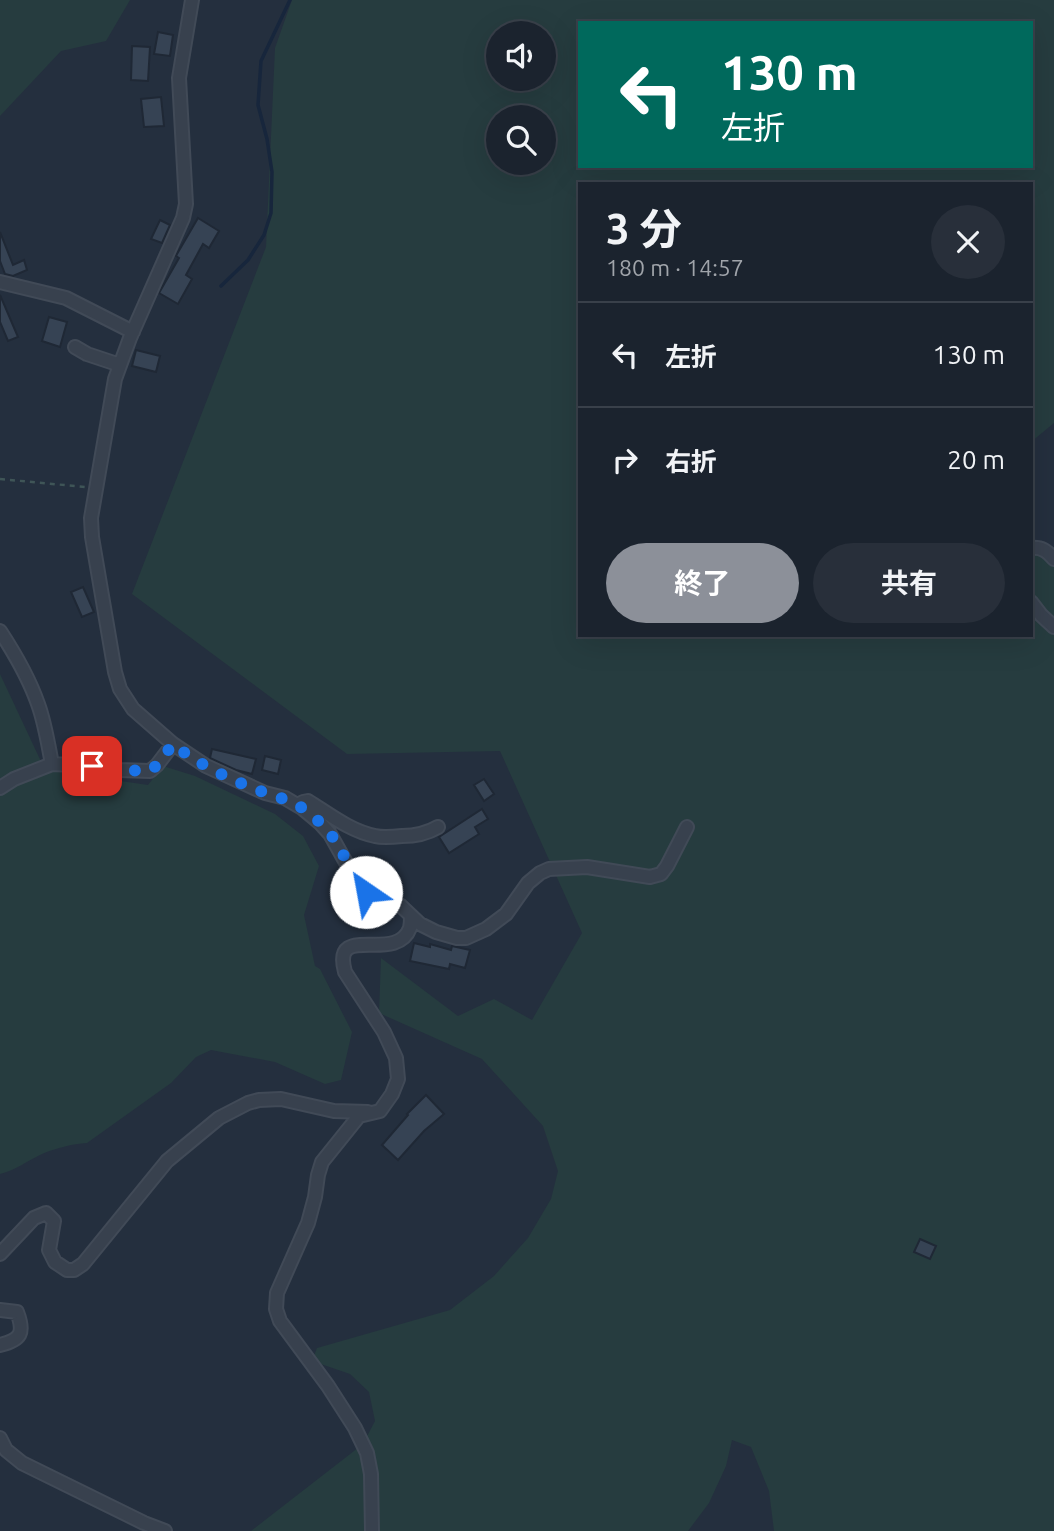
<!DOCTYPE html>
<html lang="ja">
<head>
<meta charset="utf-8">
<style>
	:root { --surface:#1b232e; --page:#282f3a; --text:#f1f3f6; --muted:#a0a4aa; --line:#39404a; --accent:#8c9099 }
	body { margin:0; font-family:Ubuntu,"Noto Sans JP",sans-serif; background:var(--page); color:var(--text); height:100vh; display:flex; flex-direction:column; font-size:26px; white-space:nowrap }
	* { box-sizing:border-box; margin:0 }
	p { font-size:23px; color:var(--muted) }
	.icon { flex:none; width:38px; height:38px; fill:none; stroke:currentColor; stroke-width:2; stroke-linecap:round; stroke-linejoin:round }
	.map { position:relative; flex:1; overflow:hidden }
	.panel { position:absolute; left:578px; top:182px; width:455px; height:455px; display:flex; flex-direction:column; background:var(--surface); border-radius:0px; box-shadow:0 7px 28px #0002,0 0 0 2px var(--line) }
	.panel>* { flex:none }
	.top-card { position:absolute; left:578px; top:21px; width:455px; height:147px; border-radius:0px; box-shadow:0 7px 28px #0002,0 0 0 2px var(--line); background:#00695c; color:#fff; overflow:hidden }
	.tools { position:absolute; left:486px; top:21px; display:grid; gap:14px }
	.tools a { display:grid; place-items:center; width:70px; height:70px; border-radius:50%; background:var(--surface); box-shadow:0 7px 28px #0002,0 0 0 2px var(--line); font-size:35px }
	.pin { position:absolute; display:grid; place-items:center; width:60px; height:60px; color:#fff; margin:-30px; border-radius:14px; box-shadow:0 4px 10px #0006 }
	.me { position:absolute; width:77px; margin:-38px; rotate:327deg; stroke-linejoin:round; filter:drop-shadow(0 0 5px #0008) }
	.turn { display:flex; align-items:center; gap:24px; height:147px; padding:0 28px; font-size:32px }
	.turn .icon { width:91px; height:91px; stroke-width:2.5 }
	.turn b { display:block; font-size:49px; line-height:60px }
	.round { display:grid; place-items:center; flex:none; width:74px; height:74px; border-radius:37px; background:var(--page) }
	.summary { display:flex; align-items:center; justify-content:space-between; height:119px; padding:0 28px }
	h1 { font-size:42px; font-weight:700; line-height:52px }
	.cta { display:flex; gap:14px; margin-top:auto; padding:14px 28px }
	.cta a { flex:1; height:80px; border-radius:42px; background:var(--accent); color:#fff; font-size:28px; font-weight:700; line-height:80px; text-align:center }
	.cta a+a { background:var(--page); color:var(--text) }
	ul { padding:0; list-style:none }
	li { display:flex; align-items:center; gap:21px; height:105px; padding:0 28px; border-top:2px solid var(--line) }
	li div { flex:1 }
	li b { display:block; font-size:26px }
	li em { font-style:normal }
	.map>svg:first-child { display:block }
	.green { fill:#263c3f; fill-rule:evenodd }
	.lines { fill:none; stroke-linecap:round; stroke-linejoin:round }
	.stream { stroke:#17263c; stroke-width:3.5 }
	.building { fill:#364354; stroke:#1f2835; stroke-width:2 }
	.street-casing { stroke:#414a57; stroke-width:16 }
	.path { stroke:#3f5557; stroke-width:2.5; stroke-dasharray:5 5; stroke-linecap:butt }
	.street { stroke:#38414e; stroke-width:12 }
	.route { stroke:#1a73e8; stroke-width:12; stroke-dasharray:0 21.6 }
</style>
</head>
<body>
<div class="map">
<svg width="1054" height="1531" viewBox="0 0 1054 1531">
	<rect width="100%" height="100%" fill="#242f3e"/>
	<path class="green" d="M0,0h130l-24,41 -45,10 -61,65z
		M292,0h762v423l-23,19v-258h-452v451h452v-83l23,7v972h-280l-5,-40 -18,-44 -19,-7 -6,26 -17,37 -21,28h-437l112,-87 12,-23 -6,-29 -19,-18 -38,-13 5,-13 133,-38 44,-34 34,-38 23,-39 7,-28 -15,-45 -61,-67 -103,-46 2,-55 77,58 36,-17 38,21 50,-87 -82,-182 -153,3 -215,-160 134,-347 9,-199zM579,23h452v143h-452zM499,33h45v46h-45zM499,117h45v46h-45z
		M0,674l45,96 103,15 15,-19 32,10 80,38 28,22 16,30 -15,49 11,51 5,3 32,63 -11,48 -16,4 -50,-22 -64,-12 -15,7 -25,26 -84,60c-15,1 -31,5 -45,11 -15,7 -26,16 -42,20z"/>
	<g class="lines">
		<path class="stream" d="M221,286l27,-26 16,-25 7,-22 1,-41 -5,-33 -9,-34 3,-44 29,-61"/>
	</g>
	<path class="building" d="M158,32l15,3 -3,21 -16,-2z
		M132,46l18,1 -2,34 -17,-1z
		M161,97l3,29 -20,1 -3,-28z
		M198,218l21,13 -10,17 -6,-4 -17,31 6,4 -14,25 -19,-11 20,-35 -3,-2 1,-2z
		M160,220l10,5 -8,18 -11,-4z
		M0,232l13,33 11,-5 3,10 -14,6 -8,-2 -5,-13z
		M0,295l18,42 -10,4 -8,-19z
		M49,317l18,5 -7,25 -18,-6z
		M136,350l24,6 -4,16 -24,-6z
		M83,587l11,25 -12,5 -11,-25z
		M212,749l44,10 -4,15 -16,-4 -26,-12z
		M265,756l16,4 -3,14 -16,-4z
		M484,779l10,15 -10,7 -10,-16z
		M482,809l6,10 -13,8 4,7 -30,19 -10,-16z
		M414,943l16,4v-3l21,6 1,-4 18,4 -5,18 -15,-4 -1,5 -39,-8z
		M426,1095l18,19 -20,17 -26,29 -16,-15 26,-30 -1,-1z
		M920,1239l16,7 -6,13 -16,-7z"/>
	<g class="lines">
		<g class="street-casing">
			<path id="street" d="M192,0l-13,78 7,126 -3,14 -53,120 -15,41 -24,139 1,19 23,135 5,17 13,20 40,35 33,22 59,27 20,5 17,10 18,15 10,11 28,50 15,12 22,7 6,3 19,18 16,8 21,6h9l20,-9 20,-15 22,-31 12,-10 9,-4 38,-2 63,10 11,-3 6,-8 20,-39
				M0,282l66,16 67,34
				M75,347l12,7 33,11
				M1031,548c11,-1 16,3 23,11
				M1031,602l10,13 13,12
				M0,631c15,23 29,47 38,73 7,19 10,40 14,60
				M0,788l14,-9 38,-15 40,2 27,4 31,1 7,-6 16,-21
				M298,805l5,-3 5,-1c21,13 42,30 67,35 8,2 18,1 27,0 14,0 24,-2 36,-9
				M0,1254l34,-36 12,-5 8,8 -5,29 6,12 12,8h7l9,-6 84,-103 52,-43 29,-15 11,-3 22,-1 53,12 34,1
				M0,1310l17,2c8,21 4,28 -17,33
				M0,1438l6,12 16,13 122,60 21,8
				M372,1531l-1,-57 -4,-21 -12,-25 -27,-42 -48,-65 -4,-12 1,-16 31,-70 7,-26 3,-22 4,-13 37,-46 21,-5 12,-17 6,-15 -2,-21 -12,-26 -39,-60c-14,-51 51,-7 65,-44 1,-4 1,-8 1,-11"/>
		</g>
		<path class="path" d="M0,479l85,8"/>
		<use href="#street" class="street"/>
	</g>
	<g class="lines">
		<path class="route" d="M92,766l27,4 31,1 7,-6 16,-21c26,21 58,36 90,48 14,6 25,6 39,16 15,10 28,23 37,39 9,15 14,32 27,45"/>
	</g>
</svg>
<div class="tools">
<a><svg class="icon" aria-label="sound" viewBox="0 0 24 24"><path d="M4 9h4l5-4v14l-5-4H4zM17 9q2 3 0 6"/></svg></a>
<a><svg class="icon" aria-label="search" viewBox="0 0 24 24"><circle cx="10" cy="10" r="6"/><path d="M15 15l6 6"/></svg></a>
</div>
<div class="pin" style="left:92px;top:766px;background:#d93025"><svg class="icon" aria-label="arrive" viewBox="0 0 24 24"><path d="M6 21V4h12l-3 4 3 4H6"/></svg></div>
<svg class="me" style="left:366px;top:892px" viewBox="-20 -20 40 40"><circle r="19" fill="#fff"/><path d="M0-13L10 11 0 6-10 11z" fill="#1a73e8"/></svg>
<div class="top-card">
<div class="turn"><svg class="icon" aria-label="left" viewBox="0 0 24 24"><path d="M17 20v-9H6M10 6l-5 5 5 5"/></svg><div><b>130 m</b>左折</div></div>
</div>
<section class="panel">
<div class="summary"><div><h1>3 分</h1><p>180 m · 14:57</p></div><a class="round"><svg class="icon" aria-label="close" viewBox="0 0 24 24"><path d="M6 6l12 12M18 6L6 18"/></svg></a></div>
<ul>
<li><svg class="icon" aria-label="left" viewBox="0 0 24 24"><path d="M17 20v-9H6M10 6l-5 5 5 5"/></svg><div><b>左折</b></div><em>130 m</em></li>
<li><svg class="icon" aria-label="right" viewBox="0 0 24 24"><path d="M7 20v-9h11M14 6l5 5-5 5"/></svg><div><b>右折</b></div><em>20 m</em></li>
</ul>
<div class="cta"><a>終了</a><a>共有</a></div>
</section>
</div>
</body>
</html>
